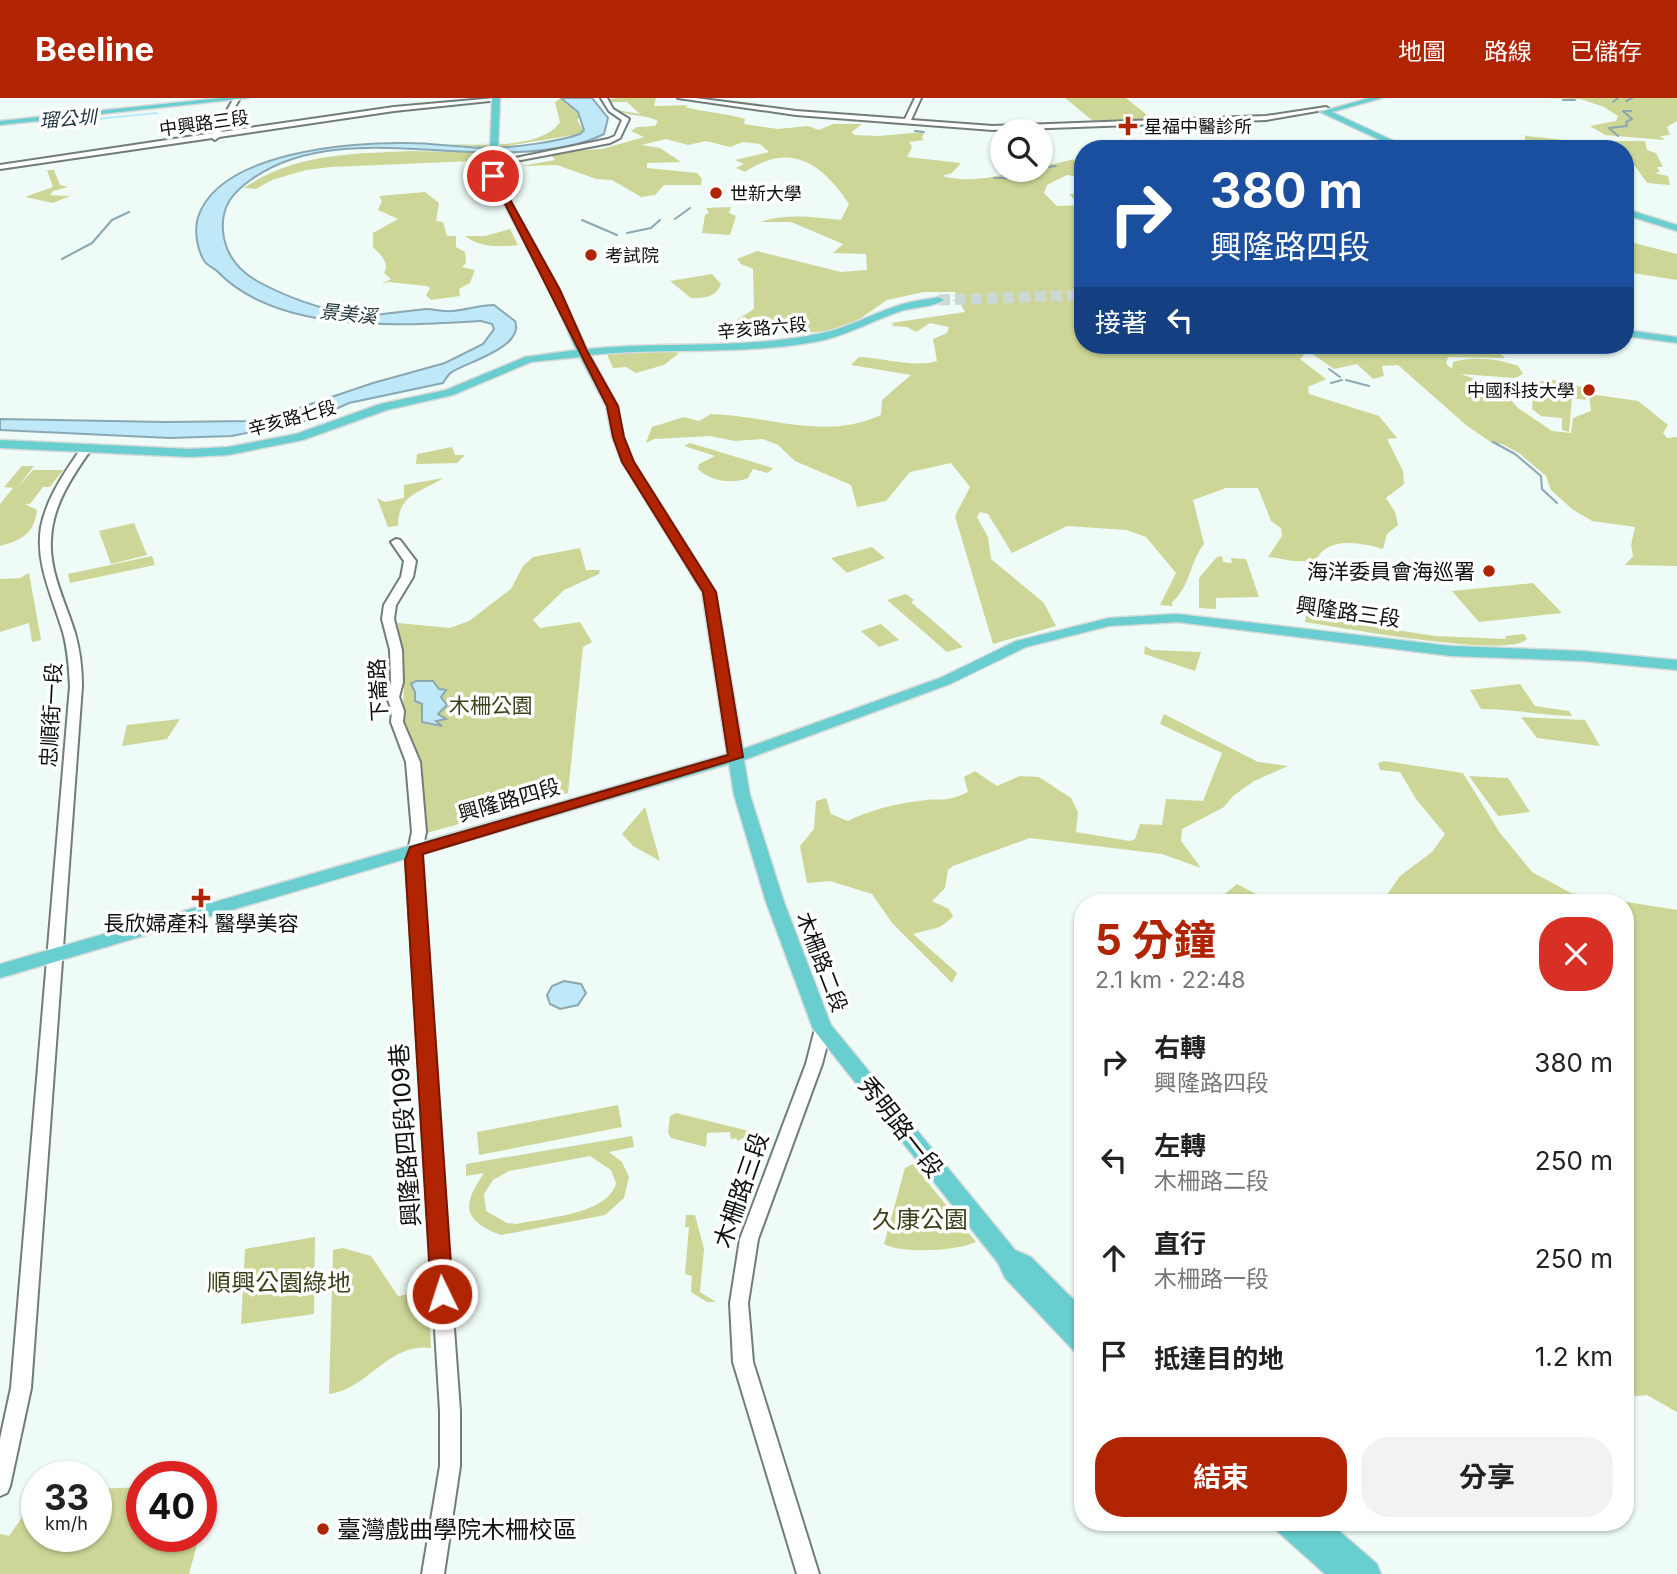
<!DOCTYPE html>
<html lang="zh-TW">
<head>
<meta charset="utf-8">
<style>
	:root { --surface:#fff; --page:#f2f2f2; --text:#222; --muted:#767676; --accent:#b02402 }
	body { margin:0; font-family:Inter,"Noto Sans TC",sans-serif; background:var(--page); color:var(--text); height:100vh; display:flex; flex-direction:column; font-size:26px; white-space:nowrap }
	* { box-sizing:border-box; margin:0 }
	p { font-size:23px; color:var(--muted) }
	.icon { flex:none; width:38px; height:38px; fill:none; stroke:currentColor; stroke-width:2; stroke-linecap:round; stroke-linejoin:round }
	.map { position:relative; flex:1; overflow:hidden }
	.side { position:absolute; left:1074px; top:796px; width:560px; height:637px; display:flex; flex-direction:column; background:var(--surface); border-radius:28px; box-shadow:0 2px 5px #0004 }
	.side>* { flex:none }
	.banner { position:absolute; left:1074px; top:42px; width:560px; height:214px; border-radius:28px; box-shadow:0 2px 5px #0004; background:#1a4fa0; color:#fff; overflow:hidden }
	.tools { position:absolute; left:990px; top:21px; display:grid; gap:14px }
	.tools a { display:grid; place-items:center; width:63px; height:63px; border-radius:50%; background:var(--surface); box-shadow:0 2px 5px #0004; font-size:35px }
	.speed { position:absolute; left:21px; top:1363px; display:flex; gap:14px; font-size:35px; font-weight:700; text-align:center }
	.speed>* { display:grid; place-content:center; width:91px; height:91px; border-radius:50%; background:var(--surface); box-shadow:0 2px 5px #0004; line-height:1 }
	.speed small { font-size:18px; font-weight:400 }
	.speed .limit { border:10px solid #d22; background:#fff; color:#111 }
	.pin { position:absolute; display:grid; place-items:center; width:60px; height:60px; color:#fff; margin:-30px; border:4px solid #fff; border-radius:50%; box-shadow:0 2px 7px #0007 }
	.me { position:absolute; width:77px; margin:-38px; rotate:356deg; stroke-linejoin:round; filter:drop-shadow(0 0 5px #0008) }
	.turn { display:flex; align-items:center; gap:24px; height:147px; padding:0 21px; font-size:32px }
	.turn .icon { width:91px; height:91px; stroke-width:2.5 }
	.turn b { display:block; font-size:49px; line-height:60px }
	.then { display:flex; align-items:center; height:66px; padding:0 21px; background:#0003; gap:14px; font-size:26px }
	.round { display:grid; place-items:center; flex:none; width:74px; height:74px; border-radius:28px; background:var(--page) }
	.head { display:flex; align-items:center; justify-content:space-between; height:119px; padding:0 21px }
	h1 { font-size:42px; font-weight:700; line-height:52px; color:var(--accent) }
	.action { display:flex; gap:14px; margin-top:auto; padding:14px 21px }
	.action a { flex:1; height:80px; border-radius:28px; background:var(--accent); color:#fff; font-size:28px; font-weight:700; line-height:80px; text-align:center }
	.action a+a { background:var(--page); color:var(--text) }
	ul { padding:0; list-style:none }
	li { display:flex; align-items:center; gap:21px; height:98px; padding:0 21px }
	li div { flex:1 }
	li b { display:block; font-size:26px }
	li em { font-style:normal }
	header { display:flex; align-items:center; gap:42px; box-sizing:border-box; height:98px; padding:0 35px; background:var(--accent); color:#fff }
	header strong { font-size:33px }
	nav { display:flex; gap:38px; margin-inline-start:auto; font-size:24px }
	.map>svg:first-child { display:block }
	.green { fill:#cdd696; fill-rule:evenodd }
	.water { fill:#bfe8f8; stroke:#8aa8b2; stroke-width:2 }
	.lines { fill:none; stroke-linecap:round; stroke-linejoin:round }
	.stream { stroke:#8aa8b2; stroke-width:2 }
	.canal { fill:#bfe8f8; fill-rule:evenodd }
	.major-tunnel { stroke:#ccd8d3; stroke-width:11; stroke-dasharray:11 5; stroke-linecap:butt }
	.minor-casing { stroke:#727d78; stroke-width:4 }
	.major-casing { stroke:#d8d9d9; stroke-width:3 }
	.minor { fill:#fff; fill-rule:evenodd }
	.major { fill:#68ced0; fill-rule:evenodd }
	.route { fill:#b02402; stroke:#721701; stroke-width:2 }
	.poi-dot { fill:#b02402; stroke:#fff; stroke-width:2.5 }
	.labels { text-anchor:middle; dominant-baseline:central; stroke-width:7; stroke-linejoin:round; paint-order:stroke }
	.far-street-label { font-size:18px; fill:#0d110f; stroke:#fff }
	.far-poi-label { font-size:18px; fill:#0d110f; stroke:#fff; text-anchor:start }
	.far-water-label { font-size:19px; font-style:italic; fill:#1c3138; stroke:#fff }
	.poi-label { font-size:21px; fill:#0d110f; stroke:#fff; text-anchor:end }
	.street-label { font-size:21px; fill:#0d110f; stroke:#fff }
	.park-label { font-size:21px; fill:#3d421b; stroke:#fff }
	.near-street-label { font-size:24px; fill:#0d110f; stroke:#fff }
	.near-park-label { font-size:24px; fill:#3d421b; stroke:#fff }
	.near-poi-label { font-size:24px; fill:#0d110f; stroke:#fff; text-anchor:start }
</style>
</head>
<body>
<header>
<strong>Beeline</strong>
<nav><a>地圖</a><a>路線</a><a>已儲存</a></nav>
</header>
<div class="map">
<svg width="1677" height="1476" viewBox="0 0 1677 1476">
	<rect width="100%" height="100%" fill="#eefbf6"/>
	<path class="green" d="M561,0l20,18 -4,4 7,11 -4,3 -86,14 -44,-4c28,1 93,5 110,-22l-5,-20z
		M620,0h36l-2,8 35,-1 -4,2c19,5 40,6 60,12l-1,5 34,5 30,-3 11,4 14,-6h29l-10,8 2,3 25,1 45,-4 -2,6 2,2 -15,2 3,5 -5,10 54,6 -9,10 -10,3c38,10 63,-6 99,-6v-4c18,-2 26,-7 42,-7v18l-16,-2 -20,10 -3,8 13,13 23,-1 -11,-11h14v151h409l13,13 -57,-1 -2,7 6,5 1,-7c20,-6 47,-3 65,4l5,8 -8,4 -55,-4 38,12 20,22 34,23 19,2 2,-15 18,-7 -2,-17 49,7 30,24 -5,8 4,5 10,-1v129l-52,-1 8,-9 -2,-11 4,-18 -43,-6 -20,-12 -21,-19 -5,-14 -27,-23 -17,-9 -10,-1 -26,-18 -68,-60 -16,1 2,10 -11,3 -16,-15 -23,5 -26,-18 -8,8 26,20 -18,8 1,7 70,22 18,22 -10,1 16,32 1,13 -18,14 9,14 3,13 -11,9 -4,15c-17,-5 -43,-11 -59,1 -6,4 -5,9 -12,10 -12,4 -31,-2 -44,-3l14,-21 -1,-8 -10,-7 -13,-33h-32l-33,12 11,44c-15,19 -13,42 -32,58v4l-12,-1 16,-32 -30,-36 -19,-7 -60,-4 -55,27 -24,-39 -8,-2 -3,5 11,20 3,22 53,44 12,23 -63,18 -38,-128 15,-29 -19,-24 -41,9 -24,29 -29,6 -6,-22 -56,-24 -17,-16 -15,-6 -28,2 -25,-5 -56,3 -8,4 6,-16 32,-10 15,4 12,-7c59,2 113,27 170,1l1,-15 29,-25 -60,-10 8,-8c25,1 54,11 78,4l-4,-22 14,-6 2,-6 -19,-4 -14,9 -9,-5 -16,-1 3,-1 -3,-2 74,-11 -6,-11h-8l7,-2 -3,-7h-31l-37,8 -32,22 -29,9 -31,3 -20,-6h-39l-4,-5 22,-14 -1,-40 -12,-5 -4,-5 20,-8 84,21 26,-2 -1,-16 -33,-1 10,-9 -52,-22h-31c25,-9 55,-5 81,-2l8,-16c-27,-40 -58,-63 -104,-32l-9,-4 8,-4 -9,-4 34,-8 -9,-8 -17,-2 -13,5 -24,-6 -18,4 -22,-6 -25,6 19,3 21,14 -34,1v5l50,5 5,6 -1,6h-37l-9,10 -14,2 -29,-17 -16,-1 -39,-14 -36,1 34,-6 -4,-5 15,-4 36,-2 42,-12 -13,-6 6,-4 18,-1 3,-5c-14,-7 -27,-4 -41,-11l23,4 -13,-12h-17l-1,-3z
		M1065,0h61l26,21 -59,2z
		M1545,0h132v23l-10,6 3,8 -10,1 5,4 -60,-5 -15,-9 26,-5 2,-5 -14,-9 -24,-8z
		M1518,37l55,6h72l2,9 9,3 7,14h-6l3,5 -6,1 14,3 2,9 -23,-2 -12,-17 -9,1v-18h-86l8,-1 -7,-7 -16,-1v-4z
		M410,53l104,2 -18,7 -165,7 -25,3 -34,10 -16,9 -12,-1c51,-35 107,-34 166,-37z
		M47,72h7l6,15 8,2 -15,4 -3,4 20,1 -17,7 -28,-6 28,-10z
		M425,94l14,11 -3,18 7,1 4,14h9v11l9,5 1,11 -4,4 13,3 -5,13 -11,6 1,7 -29,4 -5,-5 4,-7 -3,-2 -39,-4 -7,2 10,-5 -7,-6c6,-10 -3,-18 -11,-26v-14l25,-14 -20,-9 4,-9 -3,-5z
		M731,109l-2,6 7,3 -6,19 -28,-2 3,-18 4,-2 -3,-5z
		M510,131l8,16c-18,2 -38,3 -53,-9h20z
		M1626,143l51,13v26l-51,-8z
		M712,176l9,10c-5,14 -17,14 -30,14l-21,-17z
		M643,253l31,1 5,1 -15,12 -28,8 -10,-6 -13,1 -6,-14z
		M1553,282l33,8v12l-14,-2 -3,34 -7,-2v-12l-21,-2 -9,-7 2,-27z
		M690,345l83,25 -5,5 -15,-4 -5,9c-15,6 -37,4 -50,-9l1,-5 16,-8 -31,-10z
		M452,349l3,8h10l-8,8 -41,1 1,-10z
		M22,368h12l-17,22 16,-18h30l-13,17h-7l-13,17h-5l12,6c-3,24 -15,30 -37,36v-42l13,-16 -9,-1z
		M443,380c-23,15 -45,16 -45,48l-10,1 -11,-29 8,4 19,-4v-13z
		M134,425l13,32 -36,9 -12,-33z
		M872,449l13,11 -38,15 -16,-15z
		M580,450l6,22h14l-1,4 -35,16 -31,30 7,8 40,-6 12,20 -9,5 -15,146 -141,40 -6,-70 -20,-26 3,-48 -6,-66 52,5 19,-7 42,-32 12,-23 10,-9z
		M152,458l3,9 -85,18 -2,-9z
		M1222,458l1,6 9,1 -1,-5 15,1 13,38 -43,1v11l-17,-1v-30l18,-21z
		M29,475l12,67 -9,2 -3,-19 -29,9v-53l20,-1z
		M1533,485l29,30 -83,9 -27,-31z
		M906,496l8,6 -3,2 52,45 -16,5 -60,-52z
		M1306,518l129,20 71,3 -1,-3 19,-2 3,5c-16,20 -190,-12 -222,-17z
		M881,526l18,16 -20,7 -18,-16z
		M1145,548l7,4 49,2 -6,19 -51,-17z
		M1520,586l15,22 34,5 3,5c-33,-1 -59,-7 -91,-7l-11,-19z
		M1164,616l94,48 30,4 -34,15 -21,15 -9,11 -42,22 -1,12 20,27 -39,-14 -132,-16 -77,28 -5,4 -3,18 -13,13 17,8 4,8 -13,10 -27,7 44,39 -5,10 -60,-60 -20,-29 -42,-13 -23,2 -7,-37 14,-17 2,-28 10,-3 5,16 17,7c22,-11 46,-17 71,-20 24,-4 23,3 49,-9l-4,-15 11,-6 22,15 23,-10 19,1 32,21 7,14 -2,20 54,9 5,-2 5,-15 22,1 4,-26 37,2 19,-48 -62,-29z
		M1521,619l64,3 15,26 -63,-8z
		M180,621l-13,20 -45,7 5,-21z
		M1384,663l79,12 37,60 32,39 39,21 106,17v502l-30,-17 -21,2v-494h-248l4,-1 18,-26 32,-24 13,-18 -29,-35 -16,-27 -20,-2 -2,-7z
		M1469,678l39,2 22,34 -32,4z
		M645,709l15,54 -27,-15 -11,-12z
		M1237,786l23,12 6,7h-38l-8,-5z
		M618,1007l4,22 -143,28 -2,-23z
		M676,1015l73,18 1,4 -13,6v-3l-6,1 -1,-7 -23,1 -1,14 -35,-9 -3,-5 2,-17z
		M632,1038l2,11 -25,5 13,10 7,15 -5,21 -19,17 -104,20c-39,-15 -39,-30 -17,-62l-18,3v-12zM590,1058l21,14 5,13c-8,32 -73,35 -100,41l-9,-1 -21,-12 -2,-17 9,-14 16,-9z
		M913,1066l63,78c-19,9 -74,12 -92,2l21,-76z
		M686,1117h9l9,34 -4,43 16,10h-9l-16,-10 1,-16 -7,-2 4,-47h-4z
		M315,1139l-1,77 -73,10 4,-75z
		M343,1150l28,8 27,40 30,-5 3,57c-42,-6 -63,41 -102,46l4,-144z
		M142,1389v49l57,1 -10,37h-189v-40l9,2 28,-40v40h59v-47z"/>
	<path class="water" d="M561,0h31l16,20 -4,16c-25,13 -60,17 -88,18 -83,5 -191,-25 -264,27 -19,13 -31,27 -29,52 2,22 15,39 34,50 27,15 65,29 95,33 25,3 50,-3 74,-5 9,0 18,3 26,2 15,-1 27,-6 42,-6l21,16c10,26 -48,41 -63,51 -4,2 -6,7 -9,11l-94,20 -35,16 -82,17 -62,2 -170,-8v-11l166,3 83,-1 23,-4 101,-34 72,-20 38,-19 11,-15 -2,-5 -11,-3c-80,5 -203,13 -263,-49 -4,-4 -10,-6 -13,-10 -8,-11 -11,-32 -7,-45 22,-65 152,-75 209,-74 28,0 56,5 85,5 25,-1 65,-6 88,-14l4,-4 -6,-18z
		M416,583h17l6,8 7,1 -5,7 6,8 -9,9 8,5 -10,2 6,5 -20,-4v-18l-7,-3v-9l-4,-8z
		M564,883l17,3 5,9 -8,12 -18,4 -10,-5 -3,-9 5,-9z"/>
	<g class="lines">
		<path class="stream" d="M1563,2h12
			M1626,3l6,-3
			M1613,4l5,-4
			M915,33l9,1
			M1618,38l-9,-8 18,-2 -1,-4 6,-3 -9,-8h8
			M1041,70l15,-2
			M994,80h23l15,-8
			M675,121l15,-11
			M582,122l35,15
			M627,135l24,-5 9,-8
			M62,161l30,-16 20,-23 17,-8
			M1329,271l11,8
			M1346,282l23,6
			M1331,285l11,-3
			M1493,344l22,12 26,22 1,13 15,14"/>
		<path class="canal" d="M157,14l2,2 -94,9h-44l-2,-1 2,-1h44z"/>
		<path class="major-tunnel" d="M939,202l144,-5"/>
		<g class="minor-casing">
			<path id="minor" d="M234,0h6l-19,34 173,-25 102,-9 3,2 -105,11 -175,26 -4,3 -3,-2 -212,31v-4l214,-32z
				M601,0h6l6,11 16,10 -9,19 -10,5 -121,23 -3,-2 122,-25 7,-3 7,-16 -13,-9z
				M678,0h17l101,13 109,8 10,-21h6l-10,22 82,6 273,-10 60,-9 3,2 -63,11 -273,10 -197,-15z
				M83,348l9,2c-19,27 -40,57 -41,92 -2,32 15,63 24,93 5,18 7,35 7,53l-51,702 -21,98 -3,7 -7,3v-57l11,-51 59,-702c-1,-18 -2,-36 -7,-54 -10,-34 -28,-68 -22,-105 6,-30 25,-57 42,-81z
				M396,441l4,1 16,21 -3,16 -17,28 -2,14 8,31 1,32 -4,15 5,14 -1,11 17,40 6,70 -6,28 40,551v55l-16,108h-22l18,-108v-55l-34,-551 6,-28 -6,-70 -15,-40 1,-11 -5,-14 4,-15 -1,-32 -8,-31 2,-14 17,-28 3,-16 -13,-19z
				M823,925l6,2 2,4 -9,35 -64,175 -10,64 5,59 66,212h-22l-64,-212 -3,-59 10,-64 66,-175 9,-35 2,-4z"/>
		</g>
		<g class="major-casing">
			<path id="major" d="M221,0h27l-248,27v-4z
				M492,0h8l-3,78 63,114 27,59c77,-8 158,1 235,-16 26,-5 49,-19 75,-27 13,-5 28,-6 42,-9l5,3c-10,7 -28,7 -40,10 -28,9 -52,23 -80,30 -74,16 -158,7 -234,15l28,51 6,31 10,25 82,130 27,157 197,-71 76,-37 93,-23 68,-4 274,32 132,5 94,9v10l-94,-9 -132,-5 -274,-34 -68,4 -83,21 -76,37 -206,76 6,35 34,107 47,123 184,225 16,7 52,52v45l-9,-3 -69,-73 -7,-15 -185,-234 -47,-127 -32,-107 -5,-31 -729,214v-14l727,-210 -25,-162 -80,-130 -10,-25 -6,-31 -26,-49 -49,5 -78,33 -66,15 -84,30 -75,15 -38,2 -190,-9v-8l190,9 38,-2 68,-13 84,-30 66,-14 79,-33 51,-7 -26,-60 -61,-114z
				M1369,0h13l-50,14 79,37h-12l-79,-37z
				M1626,111l51,16v6l-51,-16z
				M1626,232l51,7v6l-51,-7z
				M1273,1424h56l48,42 4,10h-56l-48,-43z"/>
		</g>
		<use href="#minor" class="minor"/>
		<use href="#major" class="major"/>
	</g>
	<path class="route" d="M490,76l7,2 63,114 27,61 31,55 6,31 10,25 82,130 27,165 -320,97 30,440 -3,6 -8,3 -8,-3 -3,-6 -26,-434 5,-13 318,-92 -25,-163 -81,-130 -9,-25 -6,-31z"/>
	<g class="poi-dot">
		<path d="M1124.5 17.5h7v7h7v7h-7v7h-7v-7h-7v-7h7z"/>
		<circle cx="716" cy="95" r="7"/>
		<circle cx="591" cy="157" r="7"/>
		<circle cx="1589" cy="292" r="7"/>
		<circle cx="1489" cy="473" r="7"/>
		<path d="M197.5 789.5h7v7h7v7h-7v7h-7v-7h-7v-7h7z"/>
		<circle cx="323" cy="1431" r="7"/>
	</g>
	<g class="labels">
		<g class="far-street-label">
			<text transform="translate(204 25) rotate(-8)">中興路三段</text>
			<text transform="translate(762 230) rotate(-5)">辛亥路六段</text>
			<text transform="translate(292 320) rotate(-15)">辛亥路七段</text>
		</g>
		<g class="far-poi-label">
			<text x="1144" y="28">星福中醫診所</text>
			<text x="730" y="95">世新大學</text>
			<text x="605" y="157">考試院</text>
			<text x="1575" y="292" text-anchor="end">中國科技大學</text>
		</g>
		<g class="far-water-label">
			<text transform="translate(68 21) rotate(-4)">瑠公圳</text>
			<text transform="translate(348 216) rotate(6)">景美溪</text>
		</g>
		<g class="poi-label">
			<text x="1475" y="473">海洋委員會海巡署</text>
			<text x="201" y="825" text-anchor="middle">長欣婦產科 醫學美容</text>
		</g>
		<g class="street-label">
			<text transform="translate(1348 514) rotate(8)">興隆路三段</text>
			<text transform="translate(378 592) rotate(-93)">下崙路</text>
			<text transform="translate(51 617) rotate(-87)">忠順街一段</text>
			<text transform="translate(509 702) rotate(-16)">興隆路四段</text>
			<text transform="translate(822 864) rotate(69)">木柵路二段</text>
		</g>
		<g class="park-label">
			<text x="491" y="607">木柵公園</text>
		</g>
		<g class="near-street-label">
			<text transform="translate(901 1029) rotate(52)">秀明路一段</text>
			<text transform="translate(405 1037) rotate(-94)">興隆路四段109巷</text>
			<text transform="translate(741 1092) rotate(-71)">木柵路三段</text>
		</g>
		<g class="near-park-label">
			<text x="920" y="1121">久康公園</text>
			<text x="279" y="1184">順興公園綠地</text>
		</g>
		<g class="near-poi-label">
			<text x="337" y="1431">臺灣戲曲學院木柵校區</text>
		</g>
	</g>
</svg>
<div class="tools">
<a><svg class="icon" aria-label="search" viewBox="0 0 24 24"><circle cx="10" cy="10" r="6"/><path d="M15 15l6 6"/></svg></a>
</div>
<div class="speed"><div>33<small>km/h</small></div><div class="limit">40</div></div>
<div class="pin" style="left:493px;top:78px;background:#d93025"><svg class="icon" aria-label="arrive" viewBox="0 0 24 24"><path d="M6 21V4h12l-3 4 3 4H6"/></svg></div>
<svg class="me" style="left:442px;top:1196px" viewBox="-20 -20 40 40"><circle r="17" fill="#b02402" stroke="#fff" stroke-width="3"/><path d="M0-11L8 9 0 5-8 9z" fill="#fff"/></svg>
<div class="banner">
<div class="turn"><svg class="icon" aria-label="right" viewBox="0 0 24 24"><path d="M7 20v-9h11M14 6l5 5-5 5"/></svg><div><b>380 m</b>興隆路四段</div></div>
<div class="then">接著<svg class="icon" aria-label="left" viewBox="0 0 24 24"><path d="M17 20v-9H6M10 6l-5 5 5 5"/></svg></div>
</div>
<section class="side">
<div class="head"><div><h1>5 分鐘</h1><p>2.1 km · 22:48</p></div><a class="round" style="background:#d93025;color:#fff"><svg class="icon" aria-label="close" viewBox="0 0 24 24"><path d="M6 6l12 12M18 6L6 18"/></svg></a></div>
<ul>
<li><svg class="icon" aria-label="right" viewBox="0 0 24 24"><path d="M7 20v-9h11M14 6l5 5-5 5"/></svg><div><b>右轉</b><p>興隆路四段</p></div><em>380 m</em></li>
<li><svg class="icon" aria-label="left" viewBox="0 0 24 24"><path d="M17 20v-9H6M10 6l-5 5 5 5"/></svg><div><b>左轉</b><p>木柵路二段</p></div><em>250 m</em></li>
<li><svg class="icon" aria-label="ahead" viewBox="0 0 24 24"><path d="M12 20V5M6 11l6-6 6 6"/></svg><div><b>直行</b><p>木柵路一段</p></div><em>250 m</em></li>
<li><svg class="icon" aria-label="arrive" viewBox="0 0 24 24"><path d="M6 21V4h12l-3 4 3 4H6"/></svg><div><b>抵達目的地</b></div><em>1.2 km</em></li>
</ul>
<div class="action"><a>結束</a><a>分享</a></div>
</section>
</div>
</body>
</html>
